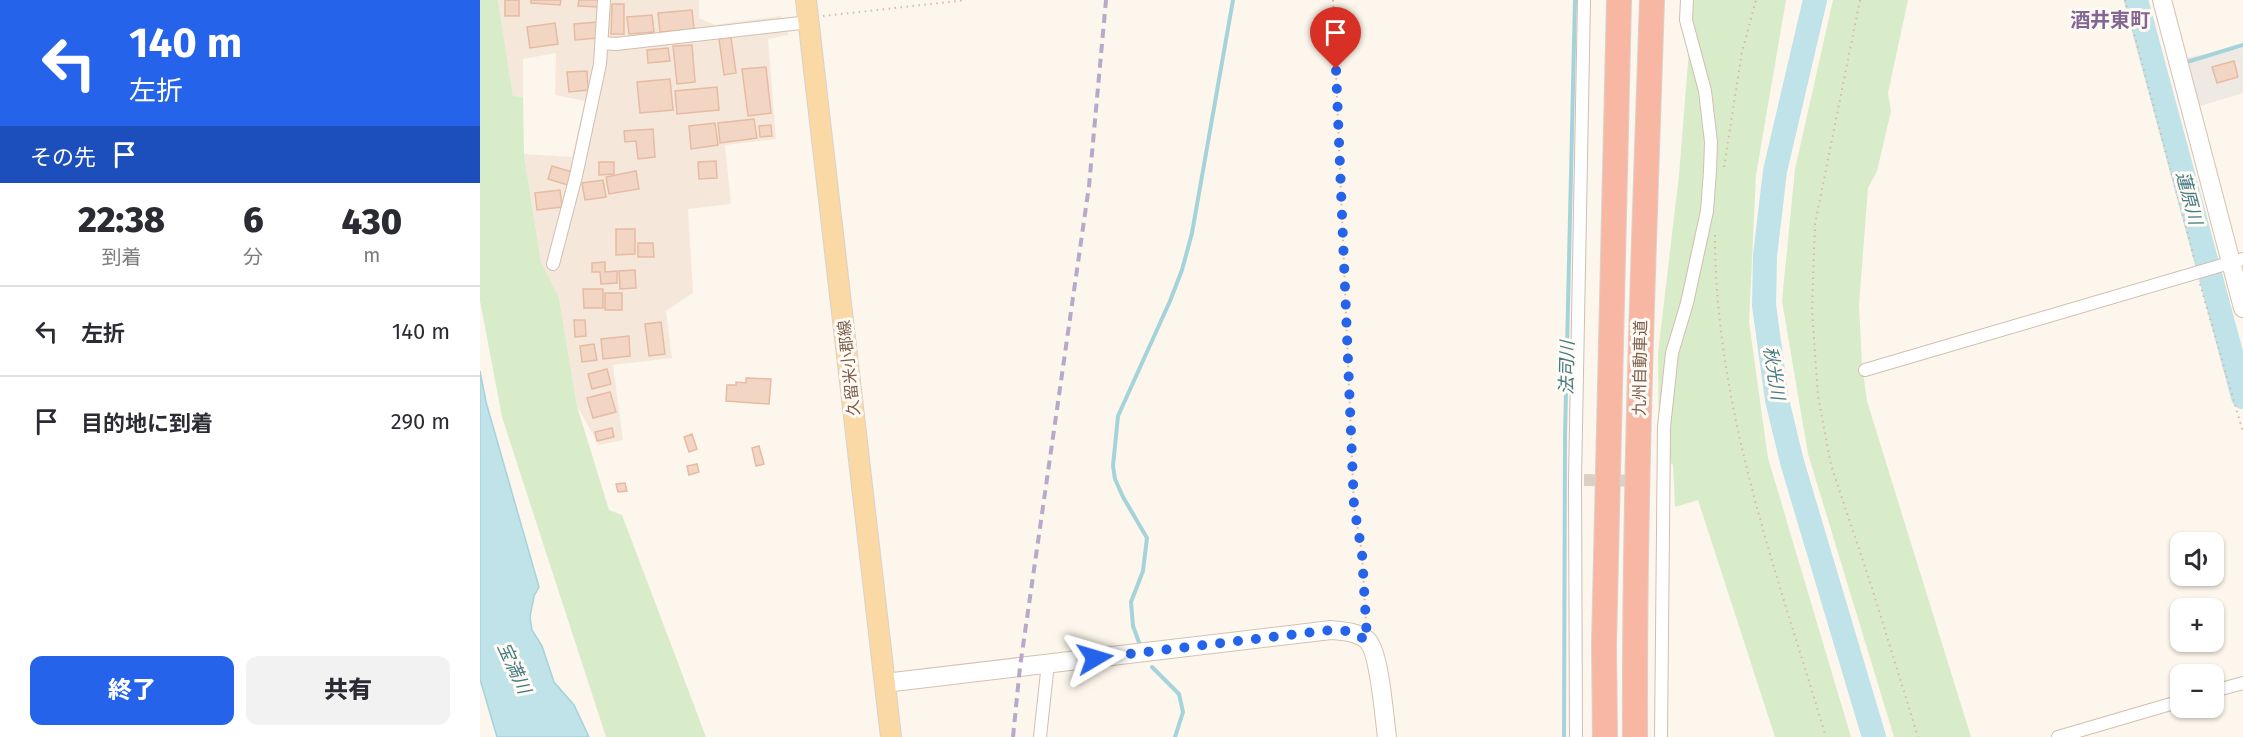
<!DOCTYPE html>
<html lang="ja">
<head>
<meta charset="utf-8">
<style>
	:root { --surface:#fff; --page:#f2f2f3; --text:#2b2b33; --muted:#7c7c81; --line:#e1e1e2; --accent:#2563eb }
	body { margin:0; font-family:"Fira Sans","Noto Sans JP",sans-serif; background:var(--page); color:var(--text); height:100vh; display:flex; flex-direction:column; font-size:22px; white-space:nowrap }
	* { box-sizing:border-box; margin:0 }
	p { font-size:20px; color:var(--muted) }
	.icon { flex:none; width:33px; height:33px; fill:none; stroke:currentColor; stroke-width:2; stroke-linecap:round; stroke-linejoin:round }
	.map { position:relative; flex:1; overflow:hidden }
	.details { display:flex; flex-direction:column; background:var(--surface); width:480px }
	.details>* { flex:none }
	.hud { background:#2563eb; color:#fff; overflow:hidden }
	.buttons { position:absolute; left:1690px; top:532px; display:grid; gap:12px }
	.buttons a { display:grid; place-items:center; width:54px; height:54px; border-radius:12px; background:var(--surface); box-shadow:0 2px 4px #0004; font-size:30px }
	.pin { position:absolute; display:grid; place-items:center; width:51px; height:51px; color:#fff; margin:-62px -26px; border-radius:50% 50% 50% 0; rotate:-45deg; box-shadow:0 0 6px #0007 }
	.pin .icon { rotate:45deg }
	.me { position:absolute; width:66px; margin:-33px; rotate:83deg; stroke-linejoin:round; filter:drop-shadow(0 0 4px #0008) }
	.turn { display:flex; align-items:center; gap:21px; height:126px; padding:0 30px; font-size:27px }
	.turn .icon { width:78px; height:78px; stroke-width:2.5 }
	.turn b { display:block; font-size:42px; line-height:51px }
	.then { display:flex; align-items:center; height:57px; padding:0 30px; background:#0003; gap:12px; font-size:22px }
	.eta { display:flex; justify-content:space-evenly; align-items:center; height:102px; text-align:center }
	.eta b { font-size:36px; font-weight:800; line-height:42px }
	.button { display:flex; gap:12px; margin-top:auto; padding:12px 30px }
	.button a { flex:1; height:69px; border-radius:12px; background:var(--accent); color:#fff; font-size:24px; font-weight:800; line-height:69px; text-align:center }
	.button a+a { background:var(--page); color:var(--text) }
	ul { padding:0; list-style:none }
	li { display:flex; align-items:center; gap:18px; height:90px; padding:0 30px; border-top:2px solid var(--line) }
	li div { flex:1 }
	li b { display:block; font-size:22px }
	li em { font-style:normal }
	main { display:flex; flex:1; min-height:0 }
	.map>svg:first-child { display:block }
	.residential { fill:#f5e8da }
	.industrial { fill:#efe9e4 }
	.green { fill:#d8ecc9 }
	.water { fill:#bfe3e8; stroke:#a5d3da; stroke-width:1.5 }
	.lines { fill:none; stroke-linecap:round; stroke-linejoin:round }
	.stream { stroke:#a5d3da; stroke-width:4 }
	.river { stroke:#bfe3e8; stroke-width:24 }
	.building { fill:#f3d5c3; stroke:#e6bba3; stroke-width:1.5 }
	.street-tunnel { stroke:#dcd0c4; stroke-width:12; stroke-dasharray:12 6; stroke-linecap:butt }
	.street-casing { stroke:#d1beb0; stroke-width:14 }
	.secondary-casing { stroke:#d6c0b0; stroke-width:20 }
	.primary-casing { stroke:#dad1cd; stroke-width:22 }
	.highway-casing { stroke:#dad1cd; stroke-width:26 }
	.path { stroke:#d9b8a5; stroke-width:2; stroke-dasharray:1.5 4.5; stroke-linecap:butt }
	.street { stroke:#fff; stroke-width:12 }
	.secondary { stroke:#fff; stroke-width:18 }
	.primary { stroke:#fbd9a5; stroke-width:20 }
	.highway { stroke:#f7b7a3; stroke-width:24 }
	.rail { stroke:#b9a8c9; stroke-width:4; stroke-dasharray:9 6; stroke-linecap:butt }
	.route { stroke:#2563eb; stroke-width:10; stroke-dasharray:0 18 }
	.labels { text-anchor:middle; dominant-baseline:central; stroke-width:6; stroke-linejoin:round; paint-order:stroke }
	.street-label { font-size:16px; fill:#7a5c4d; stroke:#fffaf3 }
	.water-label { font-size:18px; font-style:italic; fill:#437c86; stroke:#fffaf3 }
	.quarter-label { font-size:20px; font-weight:bold; fill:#846695; stroke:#fffaf3 }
</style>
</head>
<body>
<main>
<section class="details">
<div class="hud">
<div class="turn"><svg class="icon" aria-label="left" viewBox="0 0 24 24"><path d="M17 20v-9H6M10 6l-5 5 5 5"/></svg><div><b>140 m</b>左折</div></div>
<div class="then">その先<svg class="icon" aria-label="arrive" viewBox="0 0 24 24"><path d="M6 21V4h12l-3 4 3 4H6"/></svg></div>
</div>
<div class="eta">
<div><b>22:38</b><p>到着</p></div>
<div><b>6</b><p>分</p></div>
<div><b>430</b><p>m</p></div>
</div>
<ul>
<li><svg class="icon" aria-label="left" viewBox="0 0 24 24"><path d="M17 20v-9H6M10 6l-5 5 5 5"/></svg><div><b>左折</b></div><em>140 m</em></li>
<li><svg class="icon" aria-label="arrive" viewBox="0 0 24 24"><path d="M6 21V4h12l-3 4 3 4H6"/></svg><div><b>目的地に到着</b></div><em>290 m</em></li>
</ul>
<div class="button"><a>終了</a><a>共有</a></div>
</section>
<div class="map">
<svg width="1763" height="737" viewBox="0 0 1763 737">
	<rect width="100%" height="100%" fill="#fdf6ec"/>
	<path class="residential" d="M18,0h201v18l16,7 66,-9 8,19 -21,4 8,100 -51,6 6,59 -43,5 5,84 -27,18 6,47 -59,7 10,75 -24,5 -22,-39 -18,-108 -18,-36 -17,-108 48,3 13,-56 -30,-6 1,-42 -33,6v38l-10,-1z"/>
	<path class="industrial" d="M1763,48v45l-46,14 -13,-49z"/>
	<path class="green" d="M0,0h18l15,96 10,1 1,57 17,108 18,36 18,108 32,104 13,5 84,222h-100l-104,-320 -22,-116z
		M1213,0h93l-30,175 -7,147 19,136 83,279h-76l-77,-237 -23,7 -2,-42 -14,-12 -1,-100 21,-178z
		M1353,0h75l-20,93 3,18 -14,60 -9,17 -9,117 3,60 5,36 104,336h-77l-86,-283 -26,-153 13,-132z"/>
	<path class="water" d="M0,371l6,31 53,185 -5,9 -4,21 2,13 10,16 12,36 20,23 15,32h-92l-17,-58z"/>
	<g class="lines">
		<path class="stream" d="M1707,62l56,-17
			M660,645l-7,-19 -2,-24 12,-31 4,-33 -24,-41 -8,-18 -2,-13 5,-50 52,-115 12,-31 10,-37 41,-233
			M672,667l27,27 4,18 -8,25
			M1084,737l1,-301 10,-436"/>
		<path class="river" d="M1335,0l-40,171 -10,85 -1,49 13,95 15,62 82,275
			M1656,0l107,397"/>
	</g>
	<path class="building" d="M25,0h14v16h-14z
		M51,0h30l-1,5 -29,-2z
		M99,0h21l-1,7 -21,-1z
		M132,4h12v30h-13z
		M212,10l2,19 -34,3 -2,-19z
		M172,15l2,17 -25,2 -2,-17z
		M117,22l1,16 -23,2 -1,-16z
		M75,23l3,21 -28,4 -3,-21z
		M251,37l5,36 -12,2 -5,-36z
		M212,45l3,37 -18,2 -4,-38z
		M188,48l2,13 -22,2 -1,-13z
		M1754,61l4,16 -21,6 -5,-16z
		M286,67l5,46 -23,3 -6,-47z
		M107,71l1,19 -19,2 -2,-20z
		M190,79l3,31 -33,3 -3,-31z
		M237,87l2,23 -42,4 -2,-23z
		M274,119l3,19 -37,5 -2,-20z
		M235,123l3,22 -27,4 -2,-23z
		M291,125l1,11 -12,1 -1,-11z
		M173,129l2,28 -17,2 -2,-18 -11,1 -1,-11z
		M236,161l1,17 -18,1 -1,-17z
		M119,162h15v12l-15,1z
		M72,166l20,6 -4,13 -20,-6z
		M156,171l3,18 -30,5 -3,-17z
		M123,180l3,17 -21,3 -3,-17z
		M80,190l2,17 -25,3 -2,-17z
		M136,229h19v25l-19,1z
		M158,243h15l1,14h-16z
		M125,262v10l12,-1v12l-16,1 -1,-12h-8v-9z
		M155,270l1,18 -16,1 -1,-18z
		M103,289h20v19h-19z
		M125,293h17v17h-17z
		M94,320h11l1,16 -11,1z
		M181,322l4,32 -16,2 -4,-32z
		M149,336l1,20 -27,3 -2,-20z
		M114,344l3,16 -15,2 -2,-16z
		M127,369l4,15 -19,5 -4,-15z
		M266,378l25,1 -2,25 -43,-3 1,-16h9v-3l10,1z
		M130,392l6,20 -23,6 -6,-20z
		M132,428l2,9 -17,4 -2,-9z
		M212,434l5,15 -8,3 -5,-15z
		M279,446l5,18 -8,2 -4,-18z
		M217,464l2,8 -10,3 -2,-9z
		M145,483l2,8 -9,1 -2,-8z"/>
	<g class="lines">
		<path class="street-tunnel" d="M1104,480l68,1"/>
		<g class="street-casing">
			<path id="street" d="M122,43l14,1 193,-22
				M73,264l23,-88 24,-112 4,-64
				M1385,370l378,-111
				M1734,691l29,-8
				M560,737l8,-74
				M1096,737l-1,-257 9,-480
				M1181,737l3,-310 8,-74 15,-50 20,-92 3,-40 1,-29 -6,-51 -19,-71 1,-20
				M1578,737l123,-36"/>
		</g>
		<g class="secondary-casing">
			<path id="secondary" d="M1682,0l81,308
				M405,683l446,-53c12,1 27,2 36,10 13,12 17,77 20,97"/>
		</g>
		<g class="primary-casing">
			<path id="primary" d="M326,0l85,737"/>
		</g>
		<g class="highway-casing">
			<path id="highway" d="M1125,737l-1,-93 15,-644
				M1155,737c-1,-246 9,-491 17,-737"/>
		</g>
		<path class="path" d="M853,0l21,506 8,47 4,70
			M1380,0l-45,224 -3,86 6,86 13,69 41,123 46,149
			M1645,0l70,261
			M343,16l143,-16
			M1244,167l18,-115 14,-52
			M1235,235c0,173 62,338 111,502
			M1720,284l43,148"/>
		<use href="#street" class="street"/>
		<use href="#secondary" class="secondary"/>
		<use href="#primary" class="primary"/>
		<use href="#highway" class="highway"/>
		<path class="rail" d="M533,737l7,-70 69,-481 17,-186"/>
	</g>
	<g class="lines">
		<path class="route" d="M615,658l236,-28 16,1 20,9 -5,-87 -8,-47 -18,-437"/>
	</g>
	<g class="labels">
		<g class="street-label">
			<text transform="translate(369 368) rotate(-96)">久留米小郡線</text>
			<text transform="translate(1160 368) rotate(-89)">九州自動車道</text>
		</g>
		<g class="water-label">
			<text transform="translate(1709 198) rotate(75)">蓮原川</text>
			<text transform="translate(1087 368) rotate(-89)">法司川</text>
			<text transform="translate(1294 373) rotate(81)">秋光川</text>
			<text transform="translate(34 668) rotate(65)">宝満川</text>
		</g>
		<g class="quarter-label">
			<text x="1630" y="20">酒井東町</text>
		</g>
	</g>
</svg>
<div class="buttons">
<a><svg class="icon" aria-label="sound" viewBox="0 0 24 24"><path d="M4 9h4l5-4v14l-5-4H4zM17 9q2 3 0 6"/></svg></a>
<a>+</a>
<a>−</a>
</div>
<div class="pin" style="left:856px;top:69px;background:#d93025"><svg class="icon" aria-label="arrive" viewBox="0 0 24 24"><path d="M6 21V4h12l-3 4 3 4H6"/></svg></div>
<svg class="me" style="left:615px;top:658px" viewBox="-20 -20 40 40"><path d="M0-17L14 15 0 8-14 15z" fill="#2563eb" stroke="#fff" stroke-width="4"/></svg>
</div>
</main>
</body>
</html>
